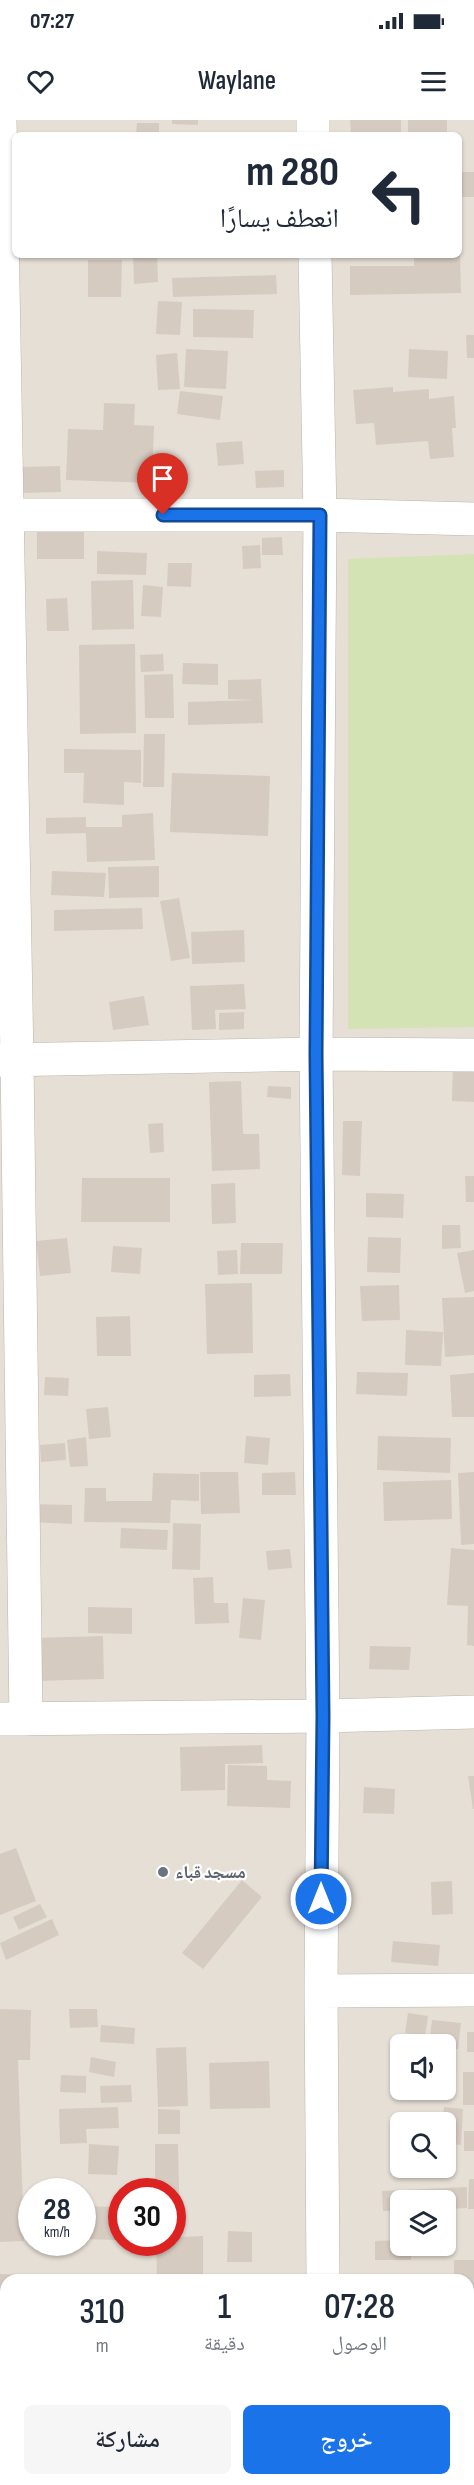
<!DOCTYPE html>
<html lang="ar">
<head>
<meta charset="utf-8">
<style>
	:root { --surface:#fff; --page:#f6f6f7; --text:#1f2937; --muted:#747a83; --accent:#1a73e8 }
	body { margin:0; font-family:"Sofia Sans Condensed","Noto Naskh Arabic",sans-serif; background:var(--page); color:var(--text); direction:rtl; height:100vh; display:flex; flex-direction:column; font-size:22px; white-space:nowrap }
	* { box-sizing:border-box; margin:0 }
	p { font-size:20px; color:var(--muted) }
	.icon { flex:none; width:33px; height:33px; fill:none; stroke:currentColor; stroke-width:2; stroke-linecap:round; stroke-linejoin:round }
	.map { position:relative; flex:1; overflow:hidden; direction:ltr }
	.side { position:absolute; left:0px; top:2154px; width:474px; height:212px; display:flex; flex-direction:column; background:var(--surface); border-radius:18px 18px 0 0; box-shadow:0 2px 4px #0004; direction:rtl }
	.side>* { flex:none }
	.banner { position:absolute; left:12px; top:12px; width:450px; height:126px; border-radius:9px; box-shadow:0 2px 4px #0004; direction:rtl; background:#fff; color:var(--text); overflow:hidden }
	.fabs { position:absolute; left:390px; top:1914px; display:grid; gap:12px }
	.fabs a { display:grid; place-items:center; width:66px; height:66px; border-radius:9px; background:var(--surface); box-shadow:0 2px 4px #0004; font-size:30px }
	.speed { position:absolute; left:18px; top:2058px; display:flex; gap:12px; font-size:30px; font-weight:700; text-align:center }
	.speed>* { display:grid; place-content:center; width:78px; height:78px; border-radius:50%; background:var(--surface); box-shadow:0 2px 4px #0004; line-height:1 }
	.speed small { font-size:15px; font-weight:400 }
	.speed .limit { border:9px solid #d22; background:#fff; color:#111 }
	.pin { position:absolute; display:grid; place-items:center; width:51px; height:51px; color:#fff; margin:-62px -26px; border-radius:50% 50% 50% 0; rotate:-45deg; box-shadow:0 0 6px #0007 }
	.pin .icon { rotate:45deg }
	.me { position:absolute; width:66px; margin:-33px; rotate:0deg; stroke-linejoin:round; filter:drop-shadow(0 0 4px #0008) }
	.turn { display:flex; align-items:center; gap:21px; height:126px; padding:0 24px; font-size:27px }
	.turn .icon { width:78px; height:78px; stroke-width:2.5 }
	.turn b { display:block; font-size:42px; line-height:51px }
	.eta { display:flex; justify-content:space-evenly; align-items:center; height:102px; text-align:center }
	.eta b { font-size:36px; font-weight:600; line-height:42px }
	.button { display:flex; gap:12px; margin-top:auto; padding:12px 24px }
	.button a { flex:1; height:69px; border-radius:9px; background:var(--accent); color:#fff; font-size:24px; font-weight:600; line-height:69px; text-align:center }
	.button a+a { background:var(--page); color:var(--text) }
	.status { display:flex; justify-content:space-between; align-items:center; height:42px; padding:0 30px; background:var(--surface); direction:ltr }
	.status svg { height:16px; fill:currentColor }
	header { display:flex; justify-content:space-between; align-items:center; height:78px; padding:0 24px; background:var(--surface); font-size:27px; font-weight:600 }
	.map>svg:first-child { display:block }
	.residential { fill:#e6dfd6; fill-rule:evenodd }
	.green { fill:#d4e3b3 }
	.building { fill:#d6cbc1 }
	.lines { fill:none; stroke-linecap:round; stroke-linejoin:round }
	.minor-casing { stroke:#bdb4ab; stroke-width:34 }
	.minor { stroke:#fff; stroke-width:33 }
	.route-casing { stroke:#114b97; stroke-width:15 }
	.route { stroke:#1a73e8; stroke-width:10 }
	.worship-dot { fill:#6b7280; stroke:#fff; stroke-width:2 }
	.labels { text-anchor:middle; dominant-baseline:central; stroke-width:4.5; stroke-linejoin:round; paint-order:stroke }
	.worship-label { font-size:18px; font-weight:bold; fill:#5b616d; stroke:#fff; text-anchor:start }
</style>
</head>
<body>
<div class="status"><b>07:27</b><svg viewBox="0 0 49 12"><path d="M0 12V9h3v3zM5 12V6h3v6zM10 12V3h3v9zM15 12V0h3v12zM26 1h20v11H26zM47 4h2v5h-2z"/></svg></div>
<header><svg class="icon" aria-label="menu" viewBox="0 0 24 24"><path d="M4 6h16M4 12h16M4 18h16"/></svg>Waylane<svg class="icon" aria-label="heart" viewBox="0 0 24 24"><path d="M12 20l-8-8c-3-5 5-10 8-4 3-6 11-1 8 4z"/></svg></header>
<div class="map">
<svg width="474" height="2365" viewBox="0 0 474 2365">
	<rect width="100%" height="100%" fill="#f2ede7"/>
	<path class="residential" d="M0,0h474v2365h-474zM15,15h444v120h-444zM400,1924h46v46h-46zM400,2002h46v46h-46zM32,2072h50v50h-50zM122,2072h50v50h-50zM400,2080h46v46h-46zM6,2160h462v200h-462z"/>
	<path class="green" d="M474,434v473l-126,2v-470z"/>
	<path class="building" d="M172,0h26v5l-26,-1z
		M350,0h51v14l-50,1z
		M408,0h39v14l-39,1z
		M137,3h22v12h-23z
		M459,52h15v25h-15z
		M133,135h24l1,27 -24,2z
		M414,135h46l1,38 -111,2v-29h64z
		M88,140h34l-1,37h-33z
		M276,155l1,19 -104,3 -1,-19z
		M158,181l24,1 -2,33 -24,-1z
		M193,189l61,1 -1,28 -60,-1z
		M466,215h8v23h-7z
		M186,229l42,2 -2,38 -42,-2z
		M409,229l39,2 -1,28 -39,-2z
		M177,233l3,36 -22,1 -2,-35z
		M393,267v5l36,-3v10l25,-3 2,32h-4l2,29 -24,2 -2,-18 -52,4 -2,-22 -18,1 -3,-34z
		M180,271l43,5 -3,24 -43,-6z
		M104,283l31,1 -1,21 20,1 -2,57 -86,-3 2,-51 35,1z
		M242,321l2,23 -26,2 -2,-23z
		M60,346l1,26 -40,1 -2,-26z
		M284,350v17l-28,1 -1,-17z
		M84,400v39h-47v-38z
		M282,417l1,18h-21v-17z
		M260,425l1,23 -18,1 -1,-23z
		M97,431l50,2 -1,22 -49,-1z
		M168,443h24l-1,24 -24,-1z
		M133,460l1,49 -42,1 -1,-49z
		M143,465l20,2 -2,30 -20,-1z
		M67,478l2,33h-22l-1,-32z
		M135,524l1,89 -56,1 -1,-89z
		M163,534l1,17 -23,1 -1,-17z
		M183,543l35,1v21l-36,-1z
		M173,554l1,44h-29l-1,-43z
		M261,559l2,44 -75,2v-23l67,-2 -27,-1v-19z
		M144,614h21l-1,53h-21z
		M64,629l77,1v33l-17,-1v23l-41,-2 1,-30h-20z
		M172,653l98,3 -2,60 -98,-4z
		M153,693l2,47 -68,2 -1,-29 -40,1v-16l40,-1v10h36v-12z
		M159,746v31l-50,1 -1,-31z
		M52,751l54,2 -2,24 -53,-2z
		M179,778l11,60 -19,3 -11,-60z
		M142,788l1,21 -89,2v-21z
		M244,810l1,32 -53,2 -1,-32z
		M244,864l2,25 -31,1 1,19 -24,1 -2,-44z
		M144,876l5,29 -36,5 -4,-28z
		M244,892v17l-25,1v-17z
		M453,936l21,1v45l-22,-1z
		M241,961l2,53h16l1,35 -48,2 -3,-89z
		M268,966l23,1v12l-24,-2z
		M343,1001h19l-2,55 -18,-1z
		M163,1003l1,29 -14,1 -2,-29z
		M465,1056h9v26h-8z
		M82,1058h88v44h-89z
		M235,1063l1,40 -24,1 -1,-40z
		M366,1073l38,1 -1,24 -37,-1z
		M442,1105h18l1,23 -19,1z
		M368,1117l33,1 -1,35 -33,-1z
		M67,1118l4,35 -31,3 -4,-35z
		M241,1123h42l-1,31h-42z
		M113,1126l29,2 -2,26 -29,-2z
		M237,1130l1,24 -20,1 -1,-24z
		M474,1130v41l-9,2 -8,-40z
		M252,1163l1,70 -46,1 -2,-70z
		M399,1165l1,35 -38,1 -2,-35z
		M474,1177v58l-29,2 -3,-59z
		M130,1196l1,40h-34l-1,-39z
		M406,1210l37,2 -2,34 -36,-1z
		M357,1252l51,1 -1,23 -51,-2z
		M474,1253v44h-22l-2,-42z
		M290,1254l1,22 -37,1v-22z
		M45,1257l24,1 -1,18 -24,-1z
		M108,1287l3,30 -22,2 -3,-30z
		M246,1316l24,2 -2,27 -24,-2z
		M378,1316l73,2 -1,35 -73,-3z
		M86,1317l2,29 -18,1 -3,-27z
		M65,1323l1,17 -25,2 -1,-17z
		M200,1352h38l2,41 -39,1z
		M295,1352l1,23h-34v-22z
		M474,1352v72l-13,1 -3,-72z
		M153,1353l46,1v27l-28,-1 -1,23 -86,-1 1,-34h21v13h46z
		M451,1360l1,39 -68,2 -1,-39z
		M30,1384l42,1v19l-43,-2z
		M173,1403l28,1 -1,46 -28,-1z
		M121,1408l47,2 -1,20 -47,-2z
		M451,1428l23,2v96l-7,-1 1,-39 -21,-1z
		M290,1429l2,19 -24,2 -2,-19z
		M213,1457l1,26h14l1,20 -34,1 -2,-46z
		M243,1478l22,2 -4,40 -22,-2z
		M88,1487l44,1v26l-44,-1z
		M103,1516l1,43 -68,2 -1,-43z
		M370,1526l41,1 -2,23 -40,-1z
		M262,1625l1,18 -38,1v26l-44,1 -1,-44z
		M228,1645l39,1v14l24,1 -1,27 -63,-2z
		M468,1656h6v33h-1z
		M364,1667l31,2 -1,25 -31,-1z
		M16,1728l20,53 -36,14v-61z
		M242,1760l20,17 -59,72 -21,-16z
		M452,1761l1,33 -21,1 -1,-33z
		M40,1784l7,13 -28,13 -6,-13z
		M52,1799l7,16 -53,25 -6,-17z
		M393,1821l47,4 -2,21 -47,-4z
		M0,1889l31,1 -1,50h-12l6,181 -24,1z
		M69,1889h28l1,18 -28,1z
		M408,1893l20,3 -3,20 -20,-3z
		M432,1900l29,3 -3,26 -12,-1v-4h-17z
		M101,1905l34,3 -1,16 -34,-2z
		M467,1912h7v20h-7z
		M186,1927l2,59 -30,1 -2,-59z
		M91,1937l25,5 -2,15 -25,-5z
		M269,1941l1,47 -60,1 -1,-46z
		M463,1952h11v33h-11z
		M61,1955l25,1v17l-26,-1z
		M131,1965l1,17 -31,1 -1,-17z
		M118,1987l1,21 -33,1 1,14 -27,1 -1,-35z
		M444,1987l19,2 -2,36 -15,-2v-21h-3z
		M158,1989l22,1v24h-22z
		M464,2011h10v20h-10z
		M89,2024l30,2 -2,29 -29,-1z
		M155,2024h23l2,93 23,-1v44h-46l-1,-38h16v-50h-17z
		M469,2059h5v30h-6z
		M467,2067v21l-21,1v-9h-46v11h-17l-1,-20z
		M82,2086l36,1 -1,33 -35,-1z
		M228,2111l24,1v30h-25z
		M400,2120v6h11v14h-36v-19z
		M454,2140h20v44h-6v-24h-14z
		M0,2154l32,1v5h-26v79h-6z
		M0,2269h6v54h-6z
		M474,2281v31h-1l-5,-30z
		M473,2314l1,41h-6v-40z
		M6,2354v6h22v5h-28v-10z
		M59,2360h63v5h-62z
		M213,2360h28l1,5h-29z
		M243,2360h35v5h-35z
		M425,2360l49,2v3h-49z"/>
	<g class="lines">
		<g class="minor-casing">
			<path id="minor" d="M0,0l17,940 9,659
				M313,0v15
				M315,135l5,260 -4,539 7,662 -2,275 2,289
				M0,395h320l154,4
				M0,940l316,-6 158,1
				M0,1599l323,-3 151,-4
				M321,1871l153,-1
				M324,2360v5"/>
		</g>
		<use href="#minor" class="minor"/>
	</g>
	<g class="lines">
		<g class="route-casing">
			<path id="route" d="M163,395h157l-4,539 7,662 -2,183"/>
		</g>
		<use href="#route" class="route"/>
	</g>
	<circle class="worship-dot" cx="163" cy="1752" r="6"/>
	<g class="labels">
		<g class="worship-label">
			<text x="175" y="1752">مسجد قباء</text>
		</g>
	</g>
</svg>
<div class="fabs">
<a><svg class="icon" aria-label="sound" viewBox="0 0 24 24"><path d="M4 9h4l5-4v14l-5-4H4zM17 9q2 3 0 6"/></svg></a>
<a><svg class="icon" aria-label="search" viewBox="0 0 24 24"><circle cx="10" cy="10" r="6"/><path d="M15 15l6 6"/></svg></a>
<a><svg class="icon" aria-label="layers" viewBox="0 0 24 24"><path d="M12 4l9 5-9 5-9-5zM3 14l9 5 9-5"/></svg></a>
</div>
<div class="speed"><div>28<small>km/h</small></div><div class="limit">30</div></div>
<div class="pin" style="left:163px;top:395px;background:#d93025"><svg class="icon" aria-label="arrive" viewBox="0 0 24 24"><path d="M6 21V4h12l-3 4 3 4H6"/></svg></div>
<svg class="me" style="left:321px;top:1779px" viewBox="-20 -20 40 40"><circle r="17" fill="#1a73e8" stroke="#fff" stroke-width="3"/><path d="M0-11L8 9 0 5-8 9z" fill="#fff"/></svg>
<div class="banner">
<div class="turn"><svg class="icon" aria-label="left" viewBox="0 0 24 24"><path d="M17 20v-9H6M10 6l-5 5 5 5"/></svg><div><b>280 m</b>انعطف يسارًا</div></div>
</div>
<section class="side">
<div class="eta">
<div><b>07:28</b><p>الوصول</p></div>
<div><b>1</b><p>دقيقة</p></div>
<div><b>310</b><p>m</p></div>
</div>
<div class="button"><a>خروج</a><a>مشاركة</a></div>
</section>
</div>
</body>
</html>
